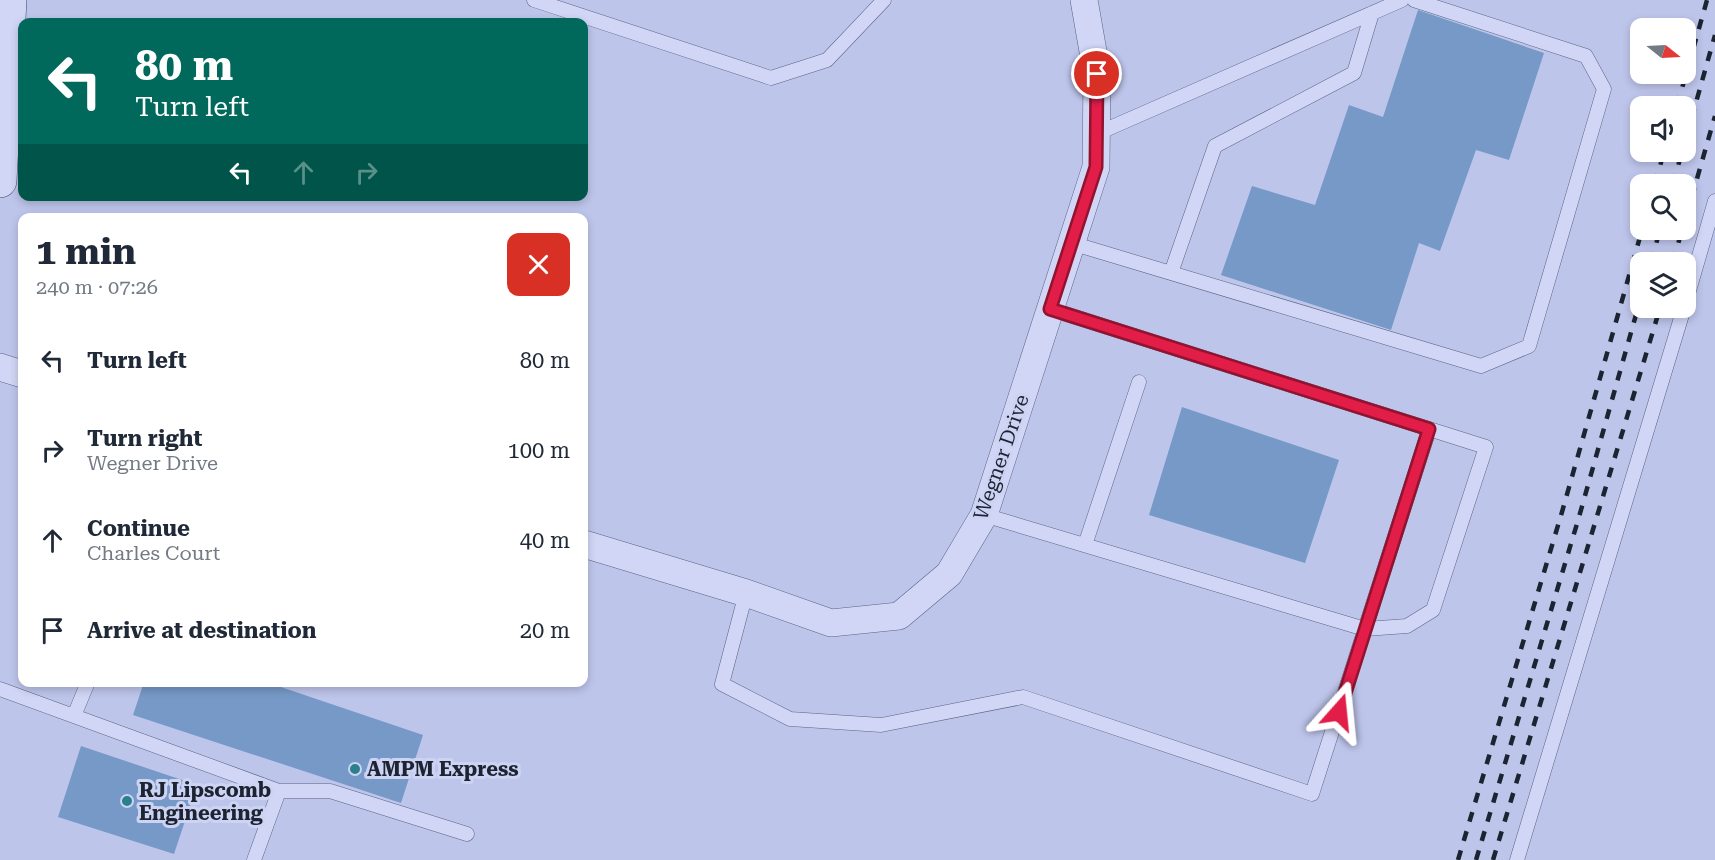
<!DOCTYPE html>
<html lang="en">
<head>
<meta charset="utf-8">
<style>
	:root { --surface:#fff; --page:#f2f2f3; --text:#1f2937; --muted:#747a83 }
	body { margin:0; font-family:"Roboto Serif",serif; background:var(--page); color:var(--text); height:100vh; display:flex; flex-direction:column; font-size:22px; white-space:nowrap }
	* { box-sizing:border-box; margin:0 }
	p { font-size:20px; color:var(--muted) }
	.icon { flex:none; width:33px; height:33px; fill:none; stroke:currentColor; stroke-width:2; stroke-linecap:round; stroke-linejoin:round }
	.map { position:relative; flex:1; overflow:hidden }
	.side { position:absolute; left:18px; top:213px; width:570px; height:474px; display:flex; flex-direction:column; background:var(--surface); border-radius:12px; box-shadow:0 3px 9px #0003 }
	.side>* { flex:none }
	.banner { position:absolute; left:18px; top:18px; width:570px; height:183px; border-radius:12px; box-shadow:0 3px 9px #0003; background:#00695c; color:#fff; overflow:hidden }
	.needle { width:39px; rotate:108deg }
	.fabs { position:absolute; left:1630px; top:18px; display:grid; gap:12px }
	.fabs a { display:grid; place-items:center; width:66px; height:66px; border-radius:12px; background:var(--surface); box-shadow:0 3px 9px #0003; font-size:30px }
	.pin { position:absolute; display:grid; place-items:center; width:51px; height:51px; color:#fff; margin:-26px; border:3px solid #fff; border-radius:50%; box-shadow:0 2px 6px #0007 }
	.me { position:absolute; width:66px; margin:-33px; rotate:18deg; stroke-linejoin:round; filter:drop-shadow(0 0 4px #0008) }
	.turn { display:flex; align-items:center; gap:21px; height:126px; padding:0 18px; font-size:27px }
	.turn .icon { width:78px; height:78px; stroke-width:2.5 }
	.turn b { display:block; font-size:42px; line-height:51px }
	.lanes { display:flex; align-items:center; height:57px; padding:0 18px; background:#0003; justify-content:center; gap:30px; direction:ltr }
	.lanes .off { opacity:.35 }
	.round { display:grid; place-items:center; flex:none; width:63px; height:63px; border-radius:12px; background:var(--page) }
	.overview { display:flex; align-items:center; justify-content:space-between; height:102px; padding:0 18px }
	h1 { font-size:36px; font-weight:700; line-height:45px }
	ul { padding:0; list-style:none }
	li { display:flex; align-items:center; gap:18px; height:90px; padding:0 18px }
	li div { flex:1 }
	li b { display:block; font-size:22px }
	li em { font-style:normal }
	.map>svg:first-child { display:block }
	.building { fill:#7699c7 }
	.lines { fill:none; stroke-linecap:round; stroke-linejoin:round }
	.lane-casing { stroke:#586582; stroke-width:15 }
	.street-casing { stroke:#586582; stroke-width:28 }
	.secondary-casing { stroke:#3b4963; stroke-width:34 }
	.lane { stroke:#d1d6f6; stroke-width:14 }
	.street { stroke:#d1d6f6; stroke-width:27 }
	.secondary { stroke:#d1d6f6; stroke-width:33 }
	.rail { stroke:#1c2432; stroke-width:4.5; stroke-dasharray:10 10; stroke-linecap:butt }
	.route-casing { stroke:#92132f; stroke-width:15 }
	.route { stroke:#e11d48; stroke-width:10 }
	.poi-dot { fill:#2b808d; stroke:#cdd3f3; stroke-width:2 }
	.labels { text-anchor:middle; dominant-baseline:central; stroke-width:6; stroke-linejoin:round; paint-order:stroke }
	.street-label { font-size:20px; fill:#1c2432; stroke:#cdd3f3 }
	.poi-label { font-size:20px; font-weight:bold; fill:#1c2432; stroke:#cdd3f3; text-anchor:start }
</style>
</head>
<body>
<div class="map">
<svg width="1715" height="860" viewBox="0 0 1715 860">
	<rect width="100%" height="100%" fill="#bec5eb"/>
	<path class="building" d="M1418,10l126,43 -35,107 -33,-10 -36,101 -21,-8 -28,87 -170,-55 31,-89 63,19 34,-100 34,12z
		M1182,407l157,53 -34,103 -156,-48z
		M144,682h122l157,53 -22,68 -268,-88z
		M81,746l116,39 -23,69 -116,-37z"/>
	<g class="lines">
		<g class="lane-casing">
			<path id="lane" d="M534,0l237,78 56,-18 57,-60
				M1096,134l306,-134
				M1071,243l410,123 48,-20 75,-257 -18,-33 -172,-56
				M1171,273l44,-127 139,-73 18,-60
				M1686,301l29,-100
				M1050,309l436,138 -53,163 -26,16 -42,3 64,-199
				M1085,545l54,-163
				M746,593l-24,91 68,35 91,6 142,-28 289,97 53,-165 -381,-114
				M0,689l279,102 -25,69
				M74,716l14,-34
				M279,791h51l137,43
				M1517,860l167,-552"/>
		</g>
		<g class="street-casing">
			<path id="street" d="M0,367l22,7
				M584,544l162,49 85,30 68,-7 50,-42 35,-59 112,-348 1,-93 -13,-74"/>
		</g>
		<g class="secondary-casing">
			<path id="secondary" d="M0,181l10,-181"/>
		</g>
		<use href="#lane" class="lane"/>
		<use href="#street" class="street"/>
		<use href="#secondary" class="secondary"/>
		<path class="rail" d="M1677,106l30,-106
			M1686,138l29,-103
			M1655,184l9,-32
			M1673,184l9,-32
			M1686,217l29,-101
			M1651,262l9,-32
			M1673,262l9,-32
			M1458,860l104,-348 80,-282
			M1476,860l103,-343 62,-220
			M1493,860l167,-552"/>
	</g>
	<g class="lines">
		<g class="route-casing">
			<path id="route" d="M1097,74l-1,93 -46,142 379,120 -90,283"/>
		</g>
		<use href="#route" class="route"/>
	</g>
	<g class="poi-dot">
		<circle cx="355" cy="769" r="6"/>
		<circle cx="127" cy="801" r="6"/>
	</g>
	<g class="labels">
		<g class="street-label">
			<text transform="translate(1001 457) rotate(-71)">Wegner Drive</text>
		</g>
		<g class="poi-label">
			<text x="367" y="769">AMPM Express</text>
			<text x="139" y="790">RJ Lipscomb<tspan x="139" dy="23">Engineering</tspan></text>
		</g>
	</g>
</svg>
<div class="fabs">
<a><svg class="needle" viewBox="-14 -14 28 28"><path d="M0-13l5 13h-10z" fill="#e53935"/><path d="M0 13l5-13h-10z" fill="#747a83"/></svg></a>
<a><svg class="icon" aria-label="sound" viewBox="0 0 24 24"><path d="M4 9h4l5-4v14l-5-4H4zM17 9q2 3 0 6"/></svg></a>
<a><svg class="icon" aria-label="search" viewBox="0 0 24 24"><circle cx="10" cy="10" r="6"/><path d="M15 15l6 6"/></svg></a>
<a><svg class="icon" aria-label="layers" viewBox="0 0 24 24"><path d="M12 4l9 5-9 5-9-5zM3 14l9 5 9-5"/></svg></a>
</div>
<div class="pin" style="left:1097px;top:74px;background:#d93025"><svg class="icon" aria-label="arrive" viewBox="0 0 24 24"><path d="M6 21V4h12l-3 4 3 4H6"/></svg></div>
<svg class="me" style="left:1339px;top:712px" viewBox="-20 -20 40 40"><path d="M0-17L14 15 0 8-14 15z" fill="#e11d48" stroke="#fff" stroke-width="4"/></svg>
<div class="banner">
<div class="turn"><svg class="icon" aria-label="left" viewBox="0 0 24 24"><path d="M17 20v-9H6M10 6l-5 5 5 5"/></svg><div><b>80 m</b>Turn left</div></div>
<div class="lanes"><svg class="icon" aria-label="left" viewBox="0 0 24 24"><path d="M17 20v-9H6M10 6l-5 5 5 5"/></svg><svg class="icon off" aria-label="ahead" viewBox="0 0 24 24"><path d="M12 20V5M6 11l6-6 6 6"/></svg><svg class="icon off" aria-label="right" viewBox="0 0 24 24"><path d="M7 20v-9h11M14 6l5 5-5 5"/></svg></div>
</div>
<section class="side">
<div class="overview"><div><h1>1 min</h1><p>240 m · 07:26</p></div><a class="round" style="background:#d93025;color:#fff"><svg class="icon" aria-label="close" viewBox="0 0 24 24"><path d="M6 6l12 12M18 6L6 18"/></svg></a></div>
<ul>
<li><svg class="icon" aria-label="left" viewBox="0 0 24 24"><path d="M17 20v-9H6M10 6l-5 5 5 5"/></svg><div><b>Turn left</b></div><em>80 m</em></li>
<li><svg class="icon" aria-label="right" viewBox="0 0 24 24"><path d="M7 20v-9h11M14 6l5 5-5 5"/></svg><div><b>Turn right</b><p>Wegner Drive</p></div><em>100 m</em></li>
<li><svg class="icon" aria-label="ahead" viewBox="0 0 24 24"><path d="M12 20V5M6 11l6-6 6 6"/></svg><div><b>Continue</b><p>Charles Court</p></div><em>40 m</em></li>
<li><svg class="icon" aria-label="arrive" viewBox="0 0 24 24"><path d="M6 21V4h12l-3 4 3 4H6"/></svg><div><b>Arrive at destination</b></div><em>20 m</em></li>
</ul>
</section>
</div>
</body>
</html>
